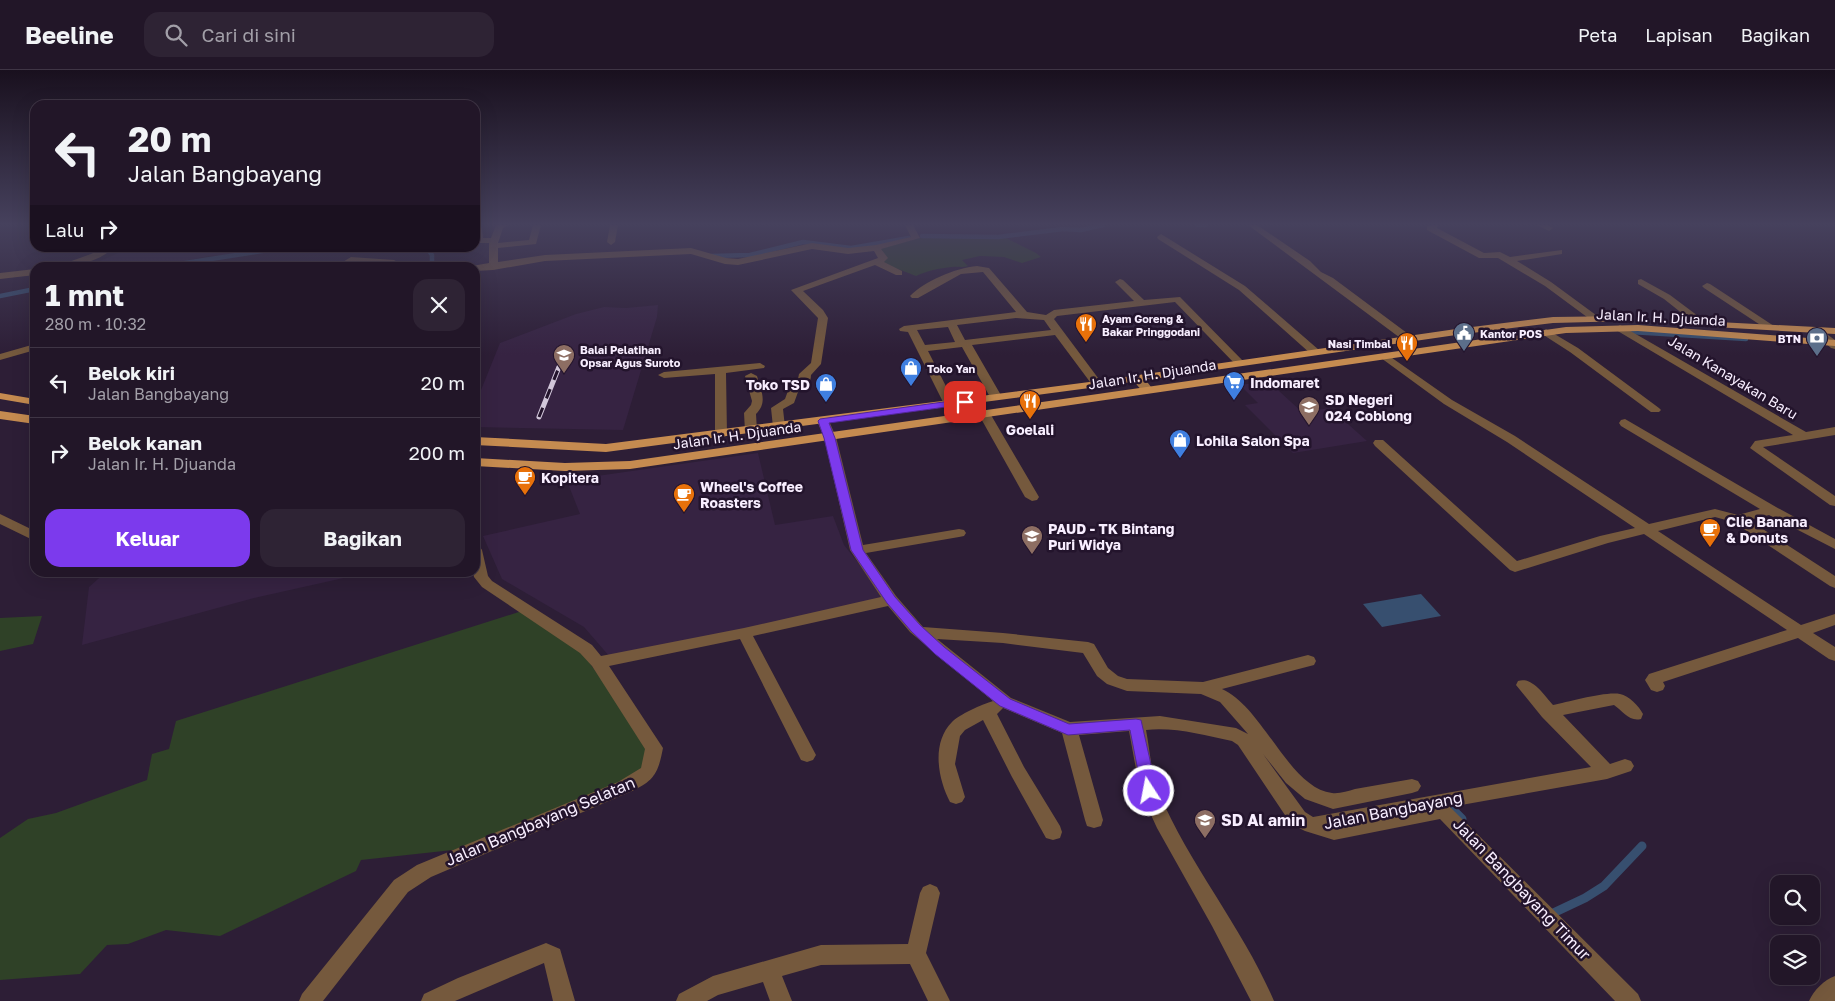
<!DOCTYPE html>
<html lang="id">
<head>
<meta charset="utf-8">
<style>
	:root { --surface:#221628; --page:#2e2334; --text:#f1f3f6; --muted:#a29fa8; --line:#3f3545; --accent:#7c3aed }
	body { margin:0; font-family:"Golos Text",sans-serif; background:var(--page); color:var(--text); height:100vh; display:flex; flex-direction:column; font-size:19px; white-space:nowrap }
	* { box-sizing:border-box; margin:0 }
	p { font-size:16px; color:var(--muted) }
	.icon { flex:none; width:28px; height:28px; fill:none; stroke:currentColor; stroke-width:2; stroke-linecap:round; stroke-linejoin:round }
	.map { position:relative; flex:1; overflow:hidden }
	.panel { position:absolute; left:30px; top:192px; width:450px; height:315px; display:flex; flex-direction:column; background:var(--surface); border-radius:15px; box-shadow:0 5px 20px #0002,0 0 0 1px var(--line) }
	.panel>* { flex:none }
	.banner { position:absolute; left:30px; top:30px; width:450px; height:152px; border-radius:15px; box-shadow:0 5px 20px #0002,0 0 0 1px var(--line); background:#221628; color:var(--text); overflow:hidden }
	.fabs { position:absolute; left:1770px; top:805px; display:grid; gap:10px }
	.fabs a { display:grid; place-items:center; width:50px; height:50px; border-radius:10px; background:var(--surface); box-shadow:0 5px 20px #0002,0 0 0 1px var(--line); font-size:25px }
	.pin { position:absolute; display:grid; place-items:center; width:42px; height:42px; color:#fff; margin:-21px; border-radius:10px; box-shadow:0 2px 8px #0006 }
	.me { position:absolute; width:55px; margin:-28px; rotate:349deg; stroke-linejoin:round; filter:drop-shadow(0 0 4px #0008) }
	.turn { display:flex; align-items:center; gap:18px; height:105px; padding:0 15px; font-size:22px }
	.turn .icon { width:65px; height:65px; stroke-width:2.5 }
	.turn b { display:block; font-size:35px; line-height:42px }
	.then { display:flex; align-items:center; height:48px; padding:0 15px; background:#0003; gap:10px; font-size:19px }
	.round { display:grid; place-items:center; flex:none; width:52px; height:52px; border-radius:15px; background:var(--page) }
	.overview { display:flex; align-items:center; justify-content:space-between; height:85px; padding:0 15px }
	h1 { font-size:30px; font-weight:700; line-height:38px }
	.primary-button { display:flex; gap:10px; margin-top:auto; padding:10px 15px }
	.primary-button a { flex:1; height:58px; border-radius:15px; background:var(--accent); color:#fff; font-size:20px; font-weight:700; line-height:58px; text-align:center }
	.primary-button a+a { background:var(--page); color:var(--text) }
	ul { padding:0; list-style:none }
	li { display:flex; align-items:center; gap:15px; height:70px; padding:0 15px; border-top:1px solid var(--line) }
	li div { flex:1 }
	li b { display:block; font-size:19px }
	li em { font-style:normal }
	header { display:flex; align-items:center; gap:30px; box-sizing:border-box; height:70px; padding:0 25px; background:var(--surface); border-bottom:1px solid var(--line) }
	header strong { font-size:24px }
	nav { display:flex; gap:28px; margin-inline-start:auto; font-size:18px }
	.search { width:350px; height:45px; background:var(--page); display:flex; align-items:center; gap:12px; box-sizing:border-box; padding:0 18px; border-radius:15px; color:var(--muted); font-size:19px }
	.map>svg:first-child { display:block }
	.built { fill:#362342 }
	.green { fill:#2f4127 }
	.water { fill:#374f6f }
	.lines { fill:none; stroke-linecap:round; stroke-linejoin:round }
	.stream-far1 { stroke:#374f6f; stroke-width:4.5 }
	.stream { stroke:#374f6f; stroke-width:9 }
	.minor { fill:#75593d; fill-rule:evenodd }
	.tertiary { fill:#75593d; fill-rule:evenodd }
	.secondary { fill:#a27548; fill-rule:evenodd }
	.primary { fill:#c58b50; fill-rule:evenodd }
	.rail-casing { stroke:#d2c7da; stroke-width:5 }
	.rail { stroke:#23142c; stroke-width:3; stroke-dasharray:10; stroke-linecap:butt }
	.route { fill:#7c3aed; stroke:#51269a }
	.labels { text-anchor:middle; dominant-baseline:central; stroke-width:5; stroke-linejoin:round; paint-order:stroke }
	.far-poi-label { font-size:11px; font-weight:bold; fill:#f8eeff; stroke:#23142c; text-anchor:start }
	.street-label { font-size:14px; fill:#f8eeff; stroke:#23142c }
	.poi-label { font-size:14px; font-weight:bold; fill:#f8eeff; stroke:#23142c; text-anchor:start }
	.near-street-label { font-size:16px; fill:#f8eeff; stroke:#23142c }
	.near-poi-label { font-size:16px; font-weight:bold; fill:#f8eeff; stroke:#23142c; text-anchor:start }
</style>
</head>
<body>
<header>
<strong>Beeline</strong>
<div class="search"><svg class="icon" aria-label="search" viewBox="0 0 24 24"><circle cx="10" cy="10" r="6"/><path d="M15 15l6 6"/></svg>Cari di sini</div>
<nav><a>Peta</a><a>Lapisan</a><a>Bagikan</a></nav>
</header>
<div class="map">
<svg width="1835" height="931" viewBox="0 0 1835 931">
	<rect width="100%" height="100%" fill="#2d1e36"/>
	<path class="built" d="M124,178h52l1,3 11,-3h88l-40,7 -27,1 -56,11h-78l25,-6 25,-11z
		M658,235l-1,12 -34,113 -148,-3v-22l25,-62 76,-29 28,-7 22,1z
		M1268,311l34,31 28,-4 37,33 -74,12 -48,-48 13,-2 -18,-18z
		M758,383l17,72 58,-9 11,29 43,54 -277,58 -26,-30 -82,-48 -19,-43 97,-22 -15,-38 25,1z
		M106,502h260v1l-112,25 -172,47 7,-58z"/>
	<path class="green" d="M937,164l65,2 34,17 5,4 -19,6 -18,-6 -24,-1 -18,4 6,6c-7,2 -10,0 -16,1 -12,1 -26,4 -36,9l-36,-14 -1,-14z
		M522,541l52,30 40,56 33,52 -7,27 -178,73 -101,11 -5,11 -136,65 -54,-6 -38,14 -21,1 -27,29 -80,6v-142l28,-19 28,-6 91,-33 5,-26 17,-5 7,-28z
		M42,546l-9,28 -33,7v-33z"/>
	<path class="water" d="M1421,524l20,22 -59,11 -19,-23z"/>
	<g class="lines">
		<path class="stream-far1" d="M1197,155h9
			M922,166l76,1 65,-8 18,1 22,-5
			M294,178h30
			M355,178h4
			M427,178l5,7v13
			M711,186l39,-1 53,-13 48,6 58,-10
			M153,198l128,-20
			M0,226l35,-7
			M1630,262l116,7"/>
		<path class="stream" d="M1447,734l15,15
			M1549,845l36,-17 19,-12 38,-40"/>
		<path class="minor" d="M496,155h12l-5,3 -5,15 31,-3 4,-15h8l-5,19 -38,4v14l47,-7 146,-7 35,10 12,1 74,-16 36,5 28,-3 35,-8 -6,-12h8l7,13 -39,11 7,9 -4,4 18,9v4h-6l-21,-10 -72,26 20,19 5,8 -7,46 -10,11c0,8 -5,13 -13,17l-4,11 -11,6 2,18 -6,4 -6,-4 -2,-19 14,-9 4,-11 8,-4 2,-10 12,-11 7,-45 -27,-28 87,-32 -4,-7 -26,3 -36,-5 -74,16 -13,-1 -34,-10 -146,7 -52,9 -18,1v-3h-4l1,-2 17,-3v-20h-14v-16h7l1,11h8z
			M610,155h8l-3,17 -4,3 -4,-3z
			M1431,155h7l-1,3 47,25 16,-1 10,5 52,-7v4l-45,7 34,21 49,36 -1,2h-8l-46,-34 -47,-28h-19l-52,-28v-4z
			M1537,155h11l5,3 -4,3z
			M1161,164l84,52 74,64 1,2 -1,2h-8l-72,-64 -81,-51 -1,-2z
			M103,178h10c-14,14 -42,20 -61,20l39,-14z
			M351,187l43,3 5,3 -5,3 -41,-3 -8,5h-12z
			M977,196l12,2 38,44 19,3 8,-5 80,-9 -19,-19 5,-3 3,1 21,20 36,-3 65,66 -5,3 -4,-1 -61,-63 -118,14 -3,3 47,63 2,2 -2,2h-8l-38,-51 -83,10 30,52 -6,3 -6,-3 -28,-50 -34,4 27,53 -6,3 -4,-1 -37,-74 -8,-1 -1,-2 5,-3 112,-14 -33,-40 -22,2 -43,24h-6l-2,-2c15,-15 45,-28 67,-30zM1016,248l28,2 7,10 -86,10 -8,-15zM948,257l7,15 -30,3 -8,-15z
			M35,199v6l-35,4v-6z
			M1641,209l29,16 36,27v4h-8l-34,-27 -26,-15v-4z
			M1707,213l3,1 67,44 -1,2h-8l-64,-42 -2,-2z
			M1620,255l186,107 29,-5v8l-72,12 72,49v10l-5,-1 -80,-57 5,-7 38,-6 -177,-105 -1,-2z
			M1817,257l18,13v9l-4,-1 -18,-16 -1,-2 1,-2z
			M1546,259l32,19 81,60 2,2 -2,2h-8l-81,-60 -28,-18 -1,-2z
			M35,274v6l-35,10v-6z
			M1385,283l67,47 63,36 134,88 66,-15 23,6 22,-6 -139,-83 -2,-3 2,-3 4,-1 151,88 59,32v10l-66,-34 -20,5 86,56v12l-5,-2 -97,-64 -18,-5 -57,14 143,94 34,-11v11l-22,8 22,14v14l-6,-2 -31,-21 -135,44 2,4 -2,4 -6,2 -6,-2 -6,-10 4,-6 138,-44 -143,-96 -36,9 -93,29 -5,-2 -135,-124 -2,-3 2,-3h8l134,121 83,-25 35,-8 -128,-86 -63,-38 -63,-46 -1,-2z
			M760,293l5,3 -1,2 -38,5 1,62 -6,4 -6,-4v-61l-51,4 -6,-3 6,-3z
			M751,303l6,3c4,15 11,26 -1,38l1,17 -6,4 -6,-4 -1,-18 7,-8 1,-4 -7,-25z
			M985,341l6,4 48,82 -2,3 -5,1 -7,-4 -46,-82z
			M823,347l6,4 7,16 27,108 96,-16 5,1 2,3 -2,3 -5,1 -93,16 30,43 27,31 80,6 85,9 6,2 14,24 10,8 9,3 76,3 105,-27 6,2 2,4 -2,4 -92,24c41,18 67,99 110,104 7,1 16,-2 23,-4 19,-3 38,-7 57,-10l6,2 3,5 -3,5 -6,2 -79,16 -28,-10 -19,-16 -23,-29 42,58 8,5 278,-50 -49,-50 -26,-32 2,-4c14,-5 26,14 35,24 15,-3 53,-14 67,-11 9,2 19,12 23,20l-2,5c-12,3 -18,-8 -27,-14l-51,10 47,49 15,-5 6,2 3,5 -3,5 -24,8 -157,28 188,187 3,7h-26l-175,-182 -106,21 -29,-9 -14,-7 -53,-79 -6,-4c-29,-6 -57,-14 -86,-11 4,20 5,44 13,63 31,73 84,135 115,208h-23l-39,-75 -55,-98 -17,-37 -11,-60 -50,4 24,85 -2,6 -7,2 -7,-2 -2,-6 -23,-87 -59,-25 -6,6 27,53 36,59 2,6 -2,6 -7,2 -7,-2 -34,-61 -29,-57 -18,10 -5,6 -5,28 10,33 -3,5 -6,2 -6,-2c-12,-23 -19,-59 2,-80 6,-7 31,-18 41,-21l-83,-69 -22,-26 -135,30 63,119 -3,5 -6,2 -6,-2 -61,-121 -131,27 54,82c-5,26 -9,33 -33,44l-199,85 -23,15 -85,109h-24l3,-7 92,-114 23,-15 201,-83 23,-14 4,-19 -53,-83 -12,-13 -98,-66 -8,-10 -1,-5h2v-26l5,1 2,3 6,26 4,5 100,64 9,11 143,-28 137,-31 -31,-47 -26,-113 -7,-16zM937,569l66,4 80,10 14,23 10,8 20,7 74,3 19,8 28,32 -12,-6 -76,-12 -90,6 -59,-24z
			M0,444l35,17v10l-35,-17z
			M930,814l7,3 3,6 -14,60 24,48h-22l-18,-37 -89,1 -39,11 10,25h-22l-7,-19 -45,13 -11,6h-31l3,-7 34,-18 108,-31 87,-1 12,-51 3,-6z
			M546,873l14,6 15,52h-22l-9,-38 -89,38h-34l3,-7 34,-16z
			M1835,906v25h-26c5,-11 15,-21 26,-25z"/>
		<path class="tertiary" d="M1248,155h9l53,36 11,11 12,6 78,58 1,2 -1,2h-8z"/>
		<path class="secondary" d="M1137,305c7,1 12,9 16,15l-2,2h-8l-12,-14z"/>
		<path class="primary" d="M1625,246l5,3 -1,2 -76,2 -97,12 -359,52 -491,65 -131,-7v-8l131,7 491,-63 359,-52 97,-12z
			M1718,252l117,6v6l-121,-7 -1,-2z
			M1638,255l197,15v6l-197,-15 -72,2 -936,136 -65,2 -90,-5v-8l90,5 65,-2 936,-134z
			M0,323l35,6v6l-35,-6z
			M0,341l35,5v8l-35,-5z"/>
		<g class="rail-casing">
			<path id="rail" d="M539,347l20,-50"/>
		</g>
		<use href="#rail" class="rail"/>
	</g>
	<linearGradient id="sky" x2="0" y2="1"><stop stop-color="#19101e"/><stop offset="0.54" stop-color="#46415d"/><stop offset="1" stop-color="#46415d" stop-opacity="0"/></linearGradient>
	<rect width="1835" height="285" fill="url(#sky)"/>
	<path class="route" d="M965,329l3,1v4l-139,19 6,15 28,112 32,47 25,28 24,22 66,52 59,25 67,-5 5,1 16,71 -2,4 -6,2 -5,-2 -2,-4 -12,-61 -62,5 -68,-29 -65,-52 -24,-23 -24,-28 -36,-53 -27,-112 -6,-17 2,-2z"/>
	<defs>
		<g id="restaurant-pin" transform="scale(1.125)"><path d="M0 17L-7.5 6A9.5 9.5 0 1 1 7.5 6Z" fill="#e8710a" stroke="#23142c"/><path d="M-5-6h1v4h1v-4h1v4h1v-4h1v5L-1.5 .5V6h-2V.5L-5-1ZM5-6V6H3V1.5H1.5Q1.5-4 5-6Z" fill="#fff"/></g>
		<g id="civic-pin" transform="scale(1.125)"><path d="M0 17L-7.5 6A9.5 9.5 0 1 1 7.5 6Z" fill="#5c6f8a" stroke="#23142c"/><path d="M-.6-6.5H3V-4.5H.6V-3L4-1V1h2V6H-6V1h2V-1L-.6-3ZM-1.2 2.5V6h2.4V2.5Z" fill="#fff"/></g>
		<g id="bank-pin" transform="scale(1.125)"><path d="M0 17L-7.5 6A9.5 9.5 0 1 1 7.5 6Z" fill="#5c6f8a" stroke="#23142c"/><path d="M-6-4H6V4H-6ZM0-2.3a2.3 2.3 0 1 0 0 4.6a2.3 2.3 0 1 0 0-4.6Z" fill="#fff"/></g>
		<g id="university-pin" transform="scale(1.125)"><path d="M0 17L-7.5 6A9.5 9.5 0 1 1 7.5 6Z" fill="#8d6e63" stroke="#23142c"/><path d="M0-5L7-2L0 1L-7-2ZM-4 1L0 2.5L4 1V4Q0 6-4 4Z" fill="#fff"/></g>
		<g id="shop-pin" transform="scale(1.125)"><path d="M0 17L-7.5 6A9.5 9.5 0 1 1 7.5 6Z" fill="#3f7fe0" stroke="#23142c"/><path d="M-5-2.5h2.3a2.7 3.5 0 0 1 5.4 0H5L5.5 6h-11ZM-1.5-2.5h3a1.5 2.3 0 0 0-3 0Z" fill="#fff"/></g>
		<g id="supermarket-pin" transform="scale(1.125)"><path d="M0 17L-7.5 6A9.5 9.5 0 1 1 7.5 6Z" fill="#3f7fe0" stroke="#23142c"/><path d="M-6-5.5h2.5l.6 2H6L4.5 2H-2.5L-4.4-4H-6ZM-1.5 3.2a1.3 1.3 0 1 0 .1 0ZM3 3.2a1.3 1.3 0 1 0 .1 0Z" fill="#fff"/></g>
		<g id="school-pin" transform="scale(1.125)"><path d="M0 17L-7.5 6A9.5 9.5 0 1 1 7.5 6Z" fill="#8d6e63" stroke="#23142c"/><path d="M0-5L7-2L0 1L-7-2ZM-4 1L0 2.5L4 1V4Q0 6-4 4Z" fill="#fff"/></g>
		<g id="cafe-pin" transform="scale(1.125)"><path d="M0 17L-7.5 6A9.5 9.5 0 1 1 7.5 6Z" fill="#e8710a" stroke="#23142c"/><path d="M-5.5-4.5H6V0H3Q3 3.5 0 3.5H-2.5Q-5.5 3.5-5.5 0ZM3-3.2v2h1.7v-2ZM-6 4.5H4V6H-6Z" fill="#fff"/></g>
	</defs>
	<g fill-rule="evenodd">
		<use href="#restaurant-pin" x="1086" y="254"/>
		<use href="#civic-pin" x="1464" y="263"/>
		<use href="#bank-pin" x="1817" y="268"/>
		<use href="#restaurant-pin" x="1407" y="273"/>
		<use href="#university-pin" x="564" y="285"/>
		<use href="#shop-pin" x="911" y="298"/>
		<use href="#supermarket-pin" x="1234" y="312"/>
		<use href="#shop-pin" x="826" y="314"/>
		<use href="#restaurant-pin" x="1030" y="331"/>
		<use href="#school-pin" x="1309" y="337"/>
		<use href="#shop-pin" x="1180" y="370"/>
		<use href="#cafe-pin" x="525" y="407"/>
		<use href="#cafe-pin" x="684" y="424"/>
		<use href="#cafe-pin" x="1710" y="459"/>
		<use href="#school-pin" x="1032" y="466"/>
		<use href="#school-pin" x="1205" y="750"/>
	</g>
	<g class="labels">
		<g class="far-poi-label">
			<text x="1102" y="248">Ayam Goreng &amp;<tspan x="1102" dy="13">Bakar Pringgodani</tspan></text>
			<text x="1480" y="263">Kantor POS</text>
			<text x="1801" y="268" text-anchor="end">BTN</text>
			<text x="1391" y="273" text-anchor="end">Nasi Timbal</text>
			<text x="580" y="279">Balai Pelatihan<tspan x="580" dy="13">Opsar Agus Suroto</tspan></text>
			<text x="927" y="298">Toko Yan</text>
		</g>
		<g class="street-label">
			<text transform="translate(1661 247) rotate(3)">Jalan Ir. H. Djuanda</text>
			<text transform="translate(1152 304) rotate(-9)">Jalan Ir. H. Djuanda</text>
			<text transform="translate(1733 307) rotate(31)">Jalan Kanayakan Baru</text>
			<text transform="translate(737 365) rotate(-8)">Jalan Ir. H. Djuanda</text>
		</g>
		<g class="poi-label">
			<text x="1250" y="312">Indomaret</text>
			<text x="810" y="314" text-anchor="end">Toko TSD</text>
			<text x="1325" y="329">SD Negeri<tspan x="1325" dy="16">024 Coblong</tspan></text>
			<text x="1030" y="359" text-anchor="middle">Goelali</text>
			<text x="1196" y="370">Lohila Salon Spa</text>
			<text x="541" y="407">Kopitera</text>
			<text x="700" y="416">Wheel's Coffee<tspan x="700" dy="16">Roasters</tspan></text>
			<text x="1726" y="451">Clie Banana<tspan x="1726" dy="16">&amp; Donuts</tspan></text>
			<text x="1048" y="458">PAUD - TK Bintang<tspan x="1048" dy="16">Puri Widya</tspan></text>
		</g>
		<g class="near-street-label">
			<text transform="translate(1393 740) rotate(-11)">Jalan Bangbayang</text>
			<text transform="translate(540 751) rotate(-23)">Jalan Bangbayang Selatan</text>
			<text transform="translate(1522 819) rotate(46)">Jalan Bangbayang Timur</text>
		</g>
		<g class="near-poi-label">
			<text x="1221" y="750">SD Al amin</text>
		</g>
	</g>
</svg>
<div class="fabs">
<a><svg class="icon" aria-label="search" viewBox="0 0 24 24"><circle cx="10" cy="10" r="6"/><path d="M15 15l6 6"/></svg></a>
<a><svg class="icon" aria-label="layers" viewBox="0 0 24 24"><path d="M12 4l9 5-9 5-9-5zM3 14l9 5 9-5"/></svg></a>
</div>
<div class="pin" style="left:965px;top:332px;background:#d93025"><svg class="icon" aria-label="arrive" viewBox="0 0 24 24"><path d="M6 21V4h12l-3 4 3 4H6"/></svg></div>
<svg class="me" style="left:1149px;top:721px" viewBox="-20 -20 40 40"><circle r="17" fill="#7c3aed" stroke="#fff" stroke-width="3"/><path d="M0-11L8 9 0 5-8 9z" fill="#fff"/></svg>
<div class="banner">
<div class="turn"><svg class="icon" aria-label="left" viewBox="0 0 24 24"><path d="M17 20v-9H6M10 6l-5 5 5 5"/></svg><div><b>20 m</b>Jalan Bangbayang</div></div>
<div class="then">Lalu<svg class="icon" aria-label="right" viewBox="0 0 24 24"><path d="M7 20v-9h11M14 6l5 5-5 5"/></svg></div>
</div>
<section class="panel">
<div class="overview"><div><h1>1 mnt</h1><p>280 m · 10:32</p></div><a class="round"><svg class="icon" aria-label="close" viewBox="0 0 24 24"><path d="M6 6l12 12M18 6L6 18"/></svg></a></div>
<ul>
<li><svg class="icon" aria-label="left" viewBox="0 0 24 24"><path d="M17 20v-9H6M10 6l-5 5 5 5"/></svg><div><b>Belok kiri</b><p>Jalan Bangbayang</p></div><em>20 m</em></li>
<li><svg class="icon" aria-label="right" viewBox="0 0 24 24"><path d="M7 20v-9h11M14 6l5 5-5 5"/></svg><div><b>Belok kanan</b><p>Jalan Ir. H. Djuanda</p></div><em>200 m</em></li>
</ul>
<div class="primary-button"><a>Keluar</a><a>Bagikan</a></div>
</section>
</div>
</body>
</html>
